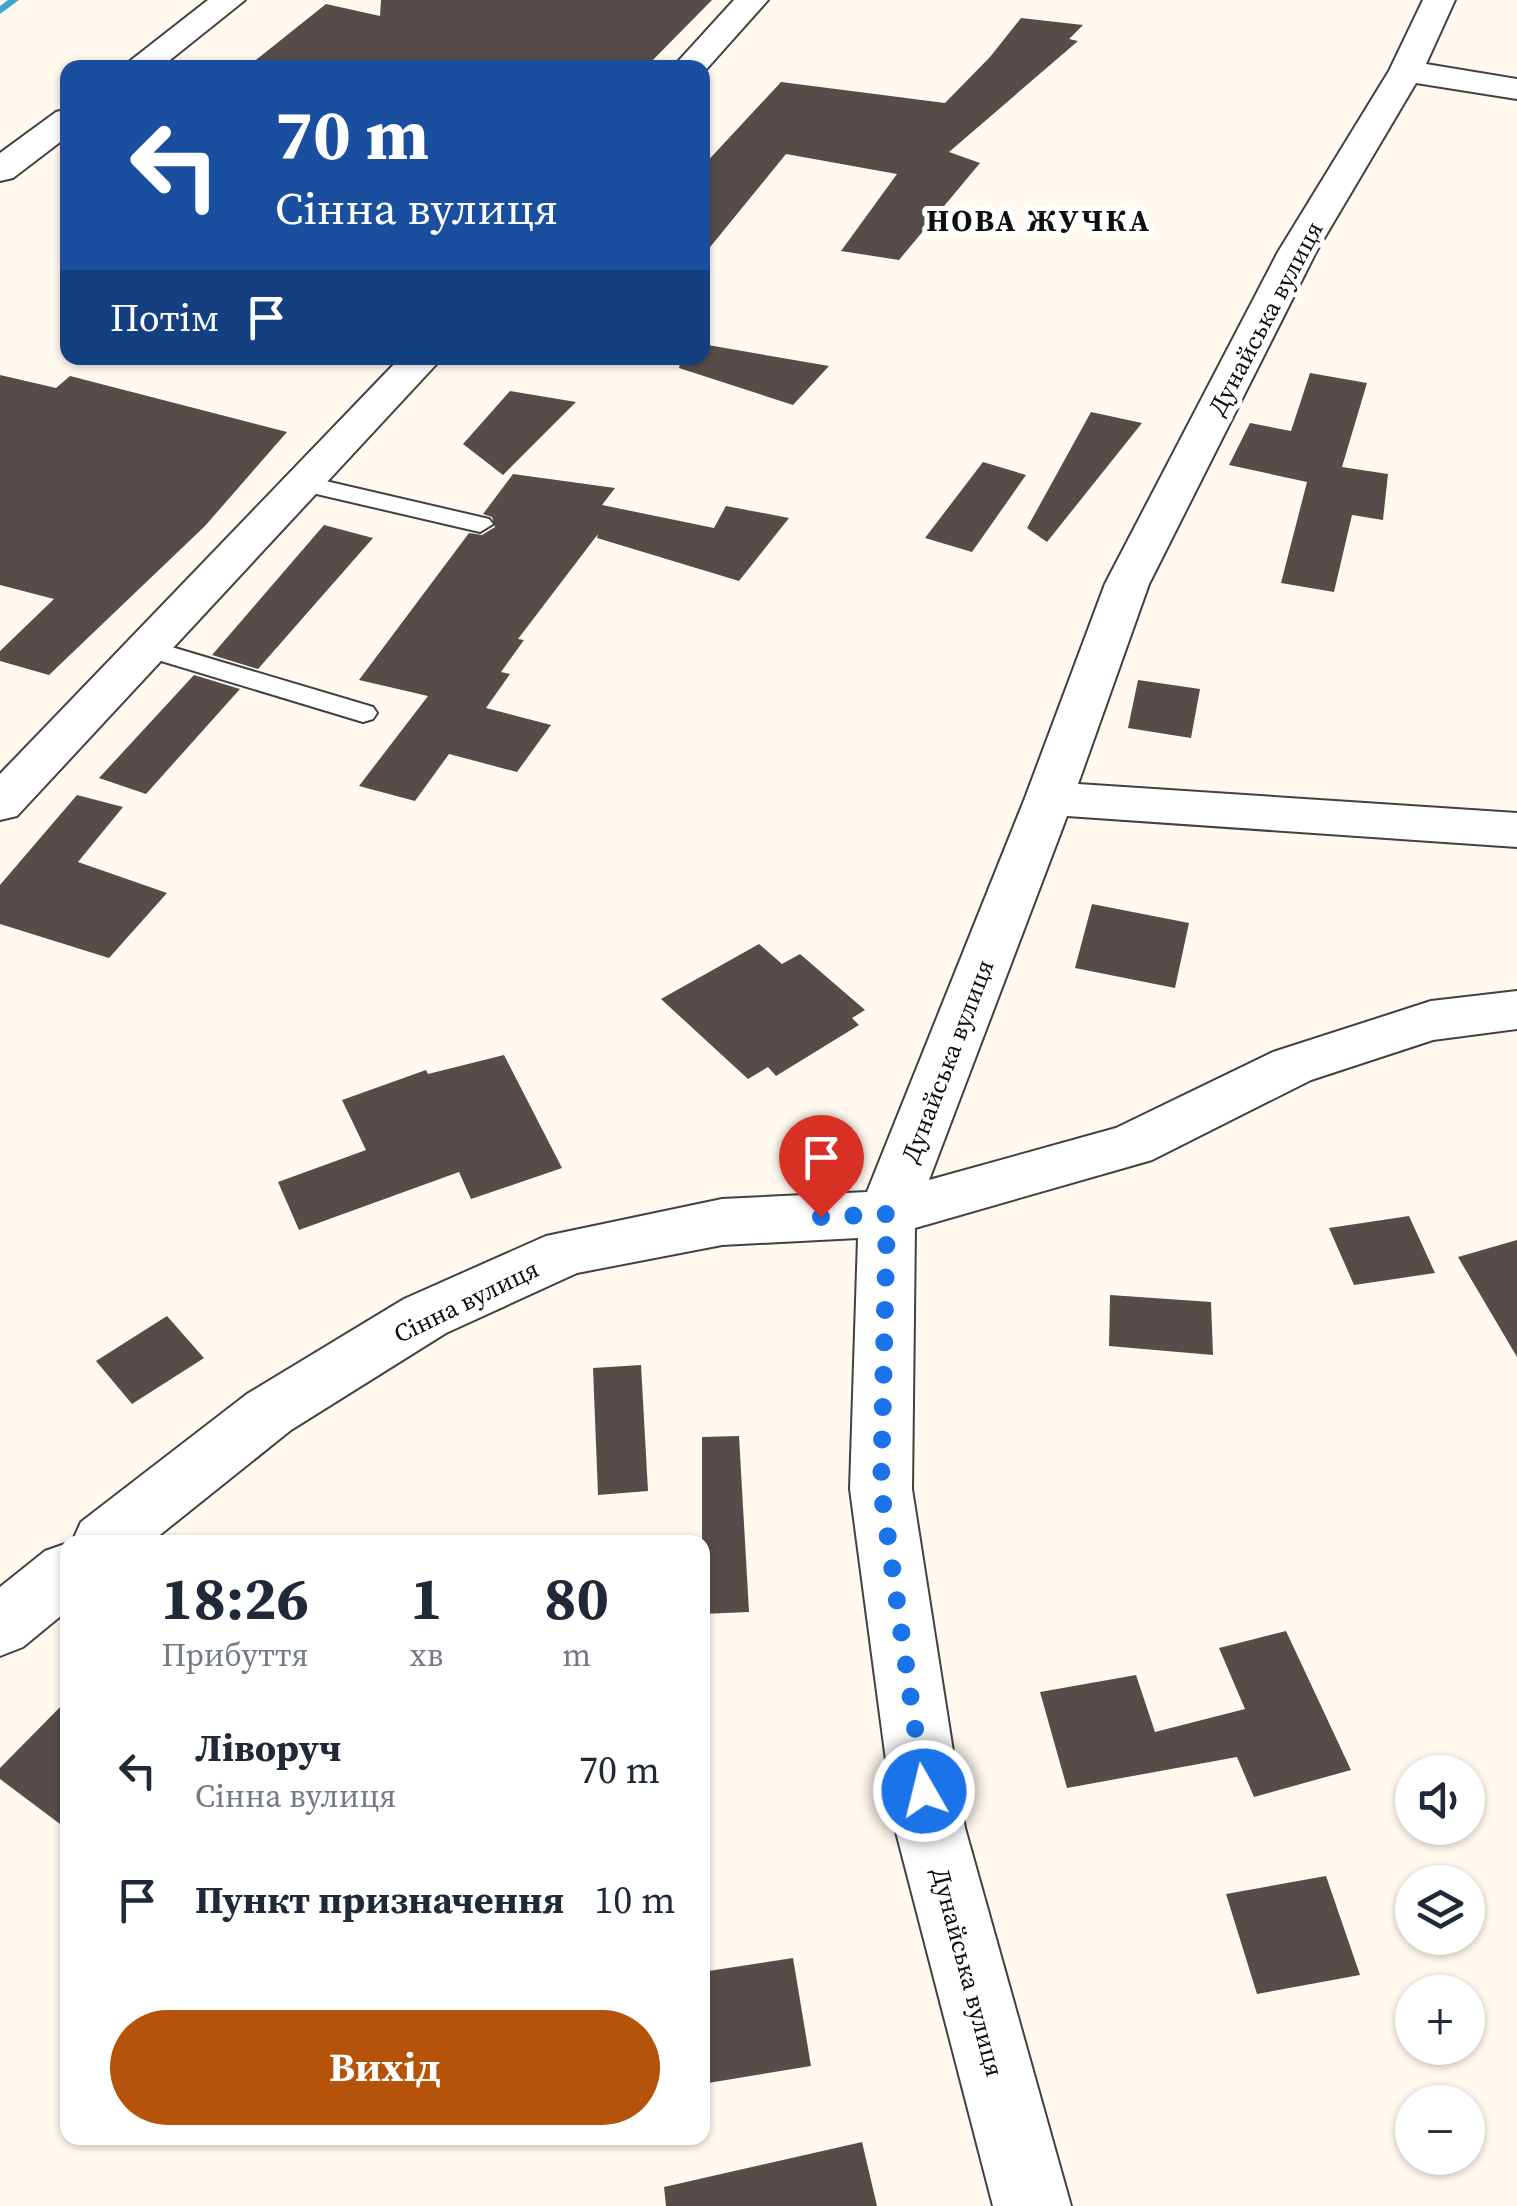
<!DOCTYPE html>
<html lang="uk">
<head>
<meta charset="utf-8">
<style>
	:root { --surface:#fff; --page:#f2f2f3; --text:#1f2937; --muted:#747a83; --accent:#b45309 }
	body { margin:0; font-family:"Source Serif 4",serif; background:var(--page); color:var(--text); height:100vh; display:flex; flex-direction:column; font-size:38px; white-space:nowrap }
	* { box-sizing:border-box; margin:0 }
	p { font-size:32px; color:var(--muted) }
	.icon { flex:none; width:55px; height:55px; fill:none; stroke:currentColor; stroke-width:2; stroke-linecap:round; stroke-linejoin:round }
	.map { position:relative; flex:1; overflow:hidden }
	.sheet { position:absolute; left:60px; top:1535px; width:650px; height:610px; display:flex; flex-direction:column; background:var(--surface); border-radius:20px; box-shadow:0 2px 8px #0004 }
	.sheet>* { flex:none }
	.top-card { position:absolute; left:60px; top:60px; width:650px; height:305px; border-radius:20px; box-shadow:0 2px 8px #0004; background:#1a4fa0; color:#fff; overflow:hidden }
	.fabs { position:absolute; left:1395px; top:1755px; display:grid; gap:20px }
	.fabs a { display:grid; place-items:center; width:90px; height:90px; border-radius:50%; background:var(--surface); box-shadow:0 2px 8px #0004; font-size:50px }
	.pin { position:absolute; display:grid; place-items:center; width:85px; height:85px; color:#fff; margin:-102px -42px; border-radius:50% 50% 50% 0; rotate:-45deg; box-shadow:0 0 10px #0007 }
	.pin .icon { rotate:45deg }
	.me { position:absolute; width:110px; margin:-55px; rotate:352deg; stroke-linejoin:round; filter:drop-shadow(0 0 8px #0008) }
	.turn { display:flex; align-items:center; gap:35px; height:210px; padding:0 50px; font-size:45px }
	.turn .icon { width:130px; height:130px; stroke-width:2.5 }
	.turn b { display:block; font-size:70px; line-height:85px }
	.then { display:flex; align-items:center; height:95px; padding:0 50px; background:#0003; gap:20px; font-size:38px }
	.eta { display:flex; justify-content:space-evenly; align-items:center; height:170px; text-align:center }
	.eta b { font-size:60px; font-weight:700; line-height:70px }
	.primary-button { display:flex; gap:20px; margin-top:auto; padding:20px 50px }
	.primary-button a { flex:1; height:115px; border-radius:60px; background:var(--accent); color:#fff; font-size:40px; font-weight:700; line-height:115px; text-align:center }
	ul { padding:0; list-style:none }
	li { display:flex; align-items:center; gap:30px; height:130px; padding:0 50px }
	li div { flex:1 }
	li b { display:block; font-size:38px }
	li em { font-style:normal }
	.map>svg:first-child { display:block }
	.lines { fill:none; stroke-linecap:round; stroke-linejoin:round }
	.stream { fill:#3da6cb; fill-rule:evenodd }
	.building { fill:#564d4a }
	.service-casing { stroke:#414141; stroke-width:4 }
	.minor-casing { stroke:#414141; stroke-width:4 }
	.service { fill:#fff; fill-rule:evenodd }
	.minor { fill:#fff; fill-rule:evenodd }
	.route { stroke:#1a73e8; stroke-width:18; stroke-dasharray:0 32.4 }
	.labels { text-anchor:middle; dominant-baseline:central; stroke-width:10; stroke-linejoin:round; paint-order:stroke }
	.street-label { font-size:25px; fill:#0e0e0e; stroke:#fff }
	.far-district-label { font-size:30px; font-weight:bold; letter-spacing:2.5px; fill:#0e0e0e; stroke:#fff }
</style>
</head>
<body>
<div class="map">
<svg width="1517" height="2206" viewBox="0 0 1517 2206">
	<rect width="100%" height="100%" fill="#fff9ef"/>
	<g class="lines">
		<path class="stream" d="M8,0h11l-19,14v-8z"/>
	</g>
	<path class="building" d="M381,0h331l-67,68h-399l80,-64 54,12z
		M1021,18l62,7 -14,14 9,2 -129,111 31,11 -81,97 -58,-9 56,-77 -111,-20 -84,103v-90l79,-85 164,21 45,-46z
		M702,344l127,22 -36,39 -114,-37 2,-10h21z
		M1310,373l57,10 -25,84 46,7 -5,46 -31,-5 -18,77 -53,-9 26,-101 -78,-17 21,-42 41,8z
		M0,375l56,13 14,-12 217,56 -82,94 -156,149 -49,-14v-10l54,-52 -54,-14z
		M510,391l66,11 -73,73 -40,-31z
		M1091,412l51,11 -95,119 -20,-14z
		M983,462l43,13 -54,77 -47,-14z
		M513,474l102,14 -13,17 112,23 12,-22 63,12 -50,63 -142,-43 1,-4 -80,105 6,1 -23,32 9,2 -24,34 65,17 -34,47 -68,-18 -34,47 -56,-15 69,-90 -69,-16 110,-147 13,2 13,-8 -3,-10 -9,-3z
		M324,525l49,13 -115,131 -46,-14z
		M194,675l46,14 -94,105 -47,-16z
		M1138,680l62,9 -9,49 -63,-10z
		M77,795l46,12 -45,55 89,31 -58,65 -109,-34v-39z
		M1092,904l97,19 -14,65 -100,-20z
		M759,944l23,20 18,-10 65,56 -13,8 7,7 -83,51 -8,-9 -20,12 -87,-80z
		M504,1055l58,113 -91,31 -12,-27 -160,58 -21,-48 88,-32 -24,-50 84,-30 2,4z
		M1409,1216l26,57 -81,12 -25,-57z
		M1517,1240v117l-59,-100z
		M1110,1295l101,7 2,53 -104,-9z
		M167,1316l37,42 -72,46 -36,-43z
		M641,1365l7,126 -50,4 -5,-127z
		M739,1436l10,176 -47,2v-177z
		M1286,1631l65,139 -97,27 -17,-40 -170,31 -27,-96 96,-17 19,57 90,-23 -26,-61z
		M68,1699v131l-68,-51v-11z
		M1326,1876l34,99 -103,19 -31,-100z
		M793,1958l18,108 -109,18v-112z
		M862,2142l15,64h-211l-2,-19z"/>
	<g class="lines">
		<g class="service-casing">
			<path id="service" d="M304,476l185,43 4,5 -13,8 -185,-43 -4,-5z
				M148,640l225,67 4,6 -4,6 -10,3 -225,-68 -4,-6 4,-6z"/>
		</g>
		<g class="minor-casing">
			<path id="minor" d="M208,0h37l-85,68h-39z
				M734,0h34l-66,74v-6h-30z
				M1423,0h32l-29,64 91,15v20l-101,-16 -100,169 -167,332 -71,200 439,29v34l-450,-31 -138,364 187,-52 157,-76 158,-51 86,-10v38l-84,11 -122,40 -159,80 -237,68 -3,261 53,339 106,378h-78l-98,-378 -45,-339 8,-251 -136,7 -145,28 -131,60 -155,97 -140,112h-79l9,-20 166,-128 157,-95 142,-63 176,-37 145,-7 158,-394 80,-214 173,-332 111,-181z
				M68,109v27l-55,42 -13,3v-28l56,-41z
				M400,358h42l-425,458 -17,4v-46z
				M68,1543v67l-45,37 -23,9v-69l45,-36z"/>
		</g>
		<use href="#service" class="service"/>
		<use href="#minor" class="minor"/>
	</g>
	<g class="lines">
		<path class="route" d="M821,1217l66,-3 -6,275 43,302"/>
	</g>
	<g class="labels">
		<g class="street-label">
			<text transform="translate(1265 318) rotate(-62)">Дунайська вулиця</text>
			<text transform="translate(947 1061) rotate(-69)">Дунайська вулиця</text>
			<text transform="translate(466 1301) rotate(-26)">Сінна вулиця</text>
			<text transform="translate(968 1972) rotate(75)">Дунайська вулиця</text>
		</g>
		<g class="far-district-label">
			<text x="1039" y="220">НОВА ЖУЧКА</text>
		</g>
	</g>
</svg>
<div class="fabs">
<a><svg class="icon" aria-label="sound" viewBox="0 0 24 24"><path d="M4 9h4l5-4v14l-5-4H4zM17 9q2 3 0 6"/></svg></a>
<a><svg class="icon" aria-label="layers" viewBox="0 0 24 24"><path d="M12 4l9 5-9 5-9-5zM3 14l9 5 9-5"/></svg></a>
<a>+</a>
<a>−</a>
</div>
<div class="pin" style="left:821px;top:1217px;background:#d93025"><svg class="icon" aria-label="arrive" viewBox="0 0 24 24"><path d="M6 21V4h12l-3 4 3 4H6"/></svg></div>
<svg class="me" style="left:924px;top:1791px" viewBox="-20 -20 40 40"><circle r="17" fill="#1a73e8" stroke="#fff" stroke-width="3"/><path d="M0-11L8 9 0 5-8 9z" fill="#fff"/></svg>
<div class="top-card">
<div class="turn"><svg class="icon" aria-label="left" viewBox="0 0 24 24"><path d="M17 20v-9H6M10 6l-5 5 5 5"/></svg><div><b>70 m</b>Сінна вулиця</div></div>
<div class="then">Потім<svg class="icon" aria-label="arrive" viewBox="0 0 24 24"><path d="M6 21V4h12l-3 4 3 4H6"/></svg></div>
</div>
<section class="sheet">
<div class="eta">
<div><b>18:26</b><p>Прибуття</p></div>
<div><b>1</b><p>хв</p></div>
<div><b>80</b><p>m</p></div>
</div>
<ul>
<li><svg class="icon" aria-label="left" viewBox="0 0 24 24"><path d="M17 20v-9H6M10 6l-5 5 5 5"/></svg><div><b>Ліворуч</b><p>Сінна вулиця</p></div><em>70 m</em></li>
<li><svg class="icon" aria-label="arrive" viewBox="0 0 24 24"><path d="M6 21V4h12l-3 4 3 4H6"/></svg><div><b>Пункт призначення</b></div><em>10 m</em></li>
</ul>
<div class="primary-button"><a>Вихід</a></div>
</section>
</div>
</body>
</html>
